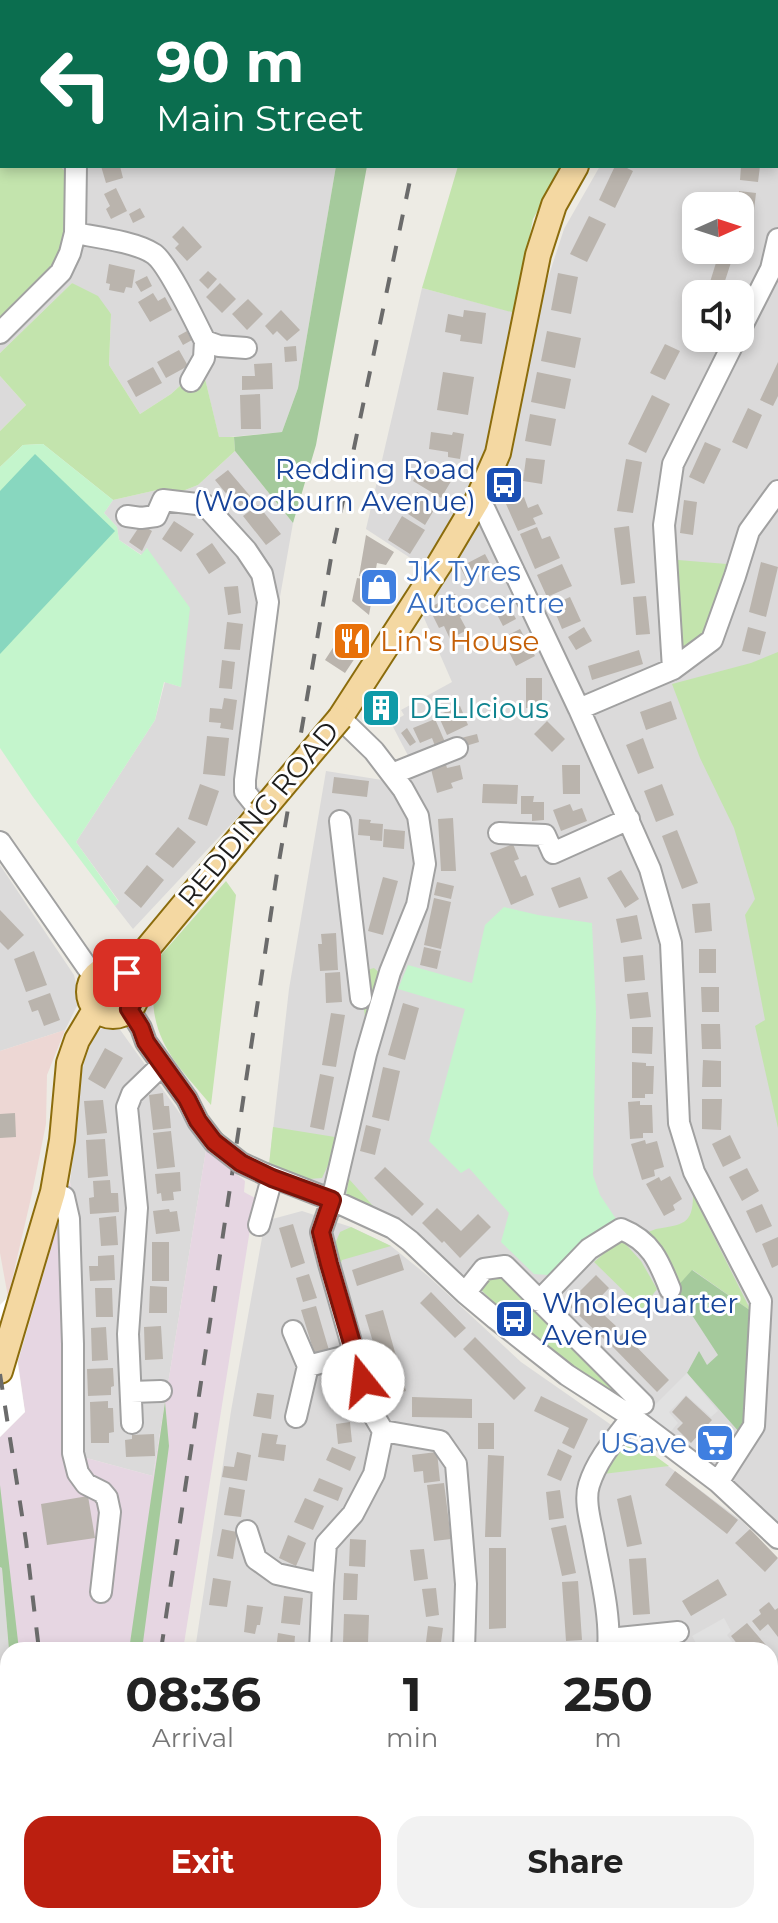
<!DOCTYPE html>
<html lang="en">
<head>
<meta charset="utf-8">
<style>
	:root { --surface:#fff; --page:#f2f2f2; --text:#222; --muted:#767676; --accent:#bb1f10 }
	body { margin:0; font-family:Montserrat,sans-serif; background:var(--page); color:var(--text); height:100vh; display:flex; flex-direction:column; font-size:30px; white-space:nowrap }
	* { box-sizing:border-box; margin:0 }
	p { font-size:26px; color:var(--muted) }
	.icon { flex:none; width:44px; height:44px; fill:none; stroke:currentColor; stroke-width:2; stroke-linecap:round; stroke-linejoin:round }
	.map { position:relative; flex:1; overflow:hidden }
	.panel { position:absolute; left:0px; top:1642px; width:778px; height:282px; display:flex; flex-direction:column; background:var(--surface); border-radius:24px 24px 0 0; box-shadow:0 4px 12px #0003 }
	.panel>* { flex:none }
	.guide { position:absolute; left:0px; top:0px; width:778px; height:168px; box-shadow:0 4px 12px #0003; background:#0b6e4f; color:#fff; overflow:hidden }
	.needle { width:52px; rotate:87deg }
	.controls { position:absolute; left:682px; top:192px; display:grid; gap:16px }
	.controls a { display:grid; place-items:center; width:72px; height:72px; border-radius:16px; background:var(--surface); box-shadow:0 4px 12px #0003; font-size:40px }
	.pin { position:absolute; display:grid; place-items:center; width:68px; height:68px; color:#fff; margin:-34px; border-radius:16px; box-shadow:0 4px 12px #0006 }
	.me { position:absolute; width:88px; margin:-44px; rotate:344deg; stroke-linejoin:round; filter:drop-shadow(0 0 6px #0008) }
	.turn { display:flex; align-items:center; gap:28px; height:168px; padding:0 24px; font-size:36px }
	.turn .icon { width:104px; height:104px; stroke-width:2.5 }
	.turn b { display:block; font-size:56px; line-height:68px }
	.eta { display:flex; justify-content:space-evenly; align-items:center; height:136px; text-align:center }
	.eta b { font-size:48px; font-weight:700; line-height:56px }
	.action { display:flex; gap:16px; margin-top:auto; padding:16px 24px }
	.action a { flex:1; height:92px; border-radius:24px; background:var(--accent); color:#fff; font-size:32px; font-weight:700; line-height:92px; text-align:center }
	.action a+a { background:var(--page); color:var(--text) }
	.map>svg:first-child { display:block }
	.residential { fill:#dbdada; fill-rule:evenodd }
	.commercial { fill:#edd7d4 }
	.industrial { fill:#e6d6e2 }
	.grass { fill:#c3e4ad }
	.forest { fill:#a5ca9c }
	.park { fill:#c4f5cc }
	.pitch { fill:#88d7bf }
	.parking { fill:#e1e1e1 }
	.pier { fill:#fff }
	.building { fill:#bab4ad }
	.lines { fill:none; stroke-linecap:round; stroke-linejoin:round }
	.minor-casing { stroke:#a1a1a1; stroke-width:24 }
	.major-casing { stroke:#8b6c0c; stroke-width:28 }
	.minor { stroke:#fff; stroke-width:20 }
	.major { stroke:#f4d8a2; stroke-width:24 }
	.rail { stroke:#6b6b6b; stroke-width:4; stroke-dasharray:16 16; stroke-linecap:butt }
	.minor-bridge-casing { stroke:#a1a1a1; stroke-width:24; stroke-linecap:butt }
	.major-bridge-casing { stroke:#8b6c0c; stroke-width:28; stroke-linecap:butt }
	.minor-bridge { stroke:#fff; stroke-width:20 }
	.major-bridge { stroke:#f4d8a2; stroke-width:24 }
	.route-casing { stroke:#7a140a; stroke-width:20 }
	.route { stroke:#bb1f10; stroke-width:14 }
	.labels { text-anchor:middle; dominant-baseline:central; stroke-width:6; stroke-linejoin:round; paint-order:stroke }
	.transit-label { font-size:28px; fill:#164399; stroke:#fff; text-anchor:end }
	.shop-label { font-size:28px; fill:#366cbe; stroke:#fff; text-anchor:start }
	.food-label { font-size:28px; fill:#c56008; stroke:#fff; text-anchor:start }
	.culture-label { font-size:28px; fill:#0d838f; stroke:#fff; text-anchor:start }
	.street-label { font-size:28px; fill:#1d1d1d; stroke:#fff }
</style>
</head>
<body>
<div class="map">
<svg width="778" height="1923" viewBox="0 0 778 1923">
	<rect width="100%" height="100%" fill="#edebe4"/>
	<path class="residential" d="M0,0h357v2h-355v164h334l-38,222 -16,44 -63,6 -17,-72 -31,28 -31,20 -31,-49 2,-51 -39,-31 -72,70z
		M680,0h98v1527l-30,-33 -240,-176 -54,-51 -46,-39 -139,-63 20,-176 37,-218 56,9 32,-13 -23,-44 13,-8 -3,-5 51,-28 -31,-71 21,-35 -24,-13 -52,-34 56,-241 113,30 29,-89 36,-63h176v-164h-96zM696,206h44v44h-44zM696,294h44v44h-44z
		M0,376l26,29 -26,26z
		M235,451l58,72 -28,159 -13,99 10,10 -129,138 -18,-23 4,-5 -43,-59 79,-122 10,-38 16,5 -34,-139 -5,7 -23,-15 -2,-13 -13,-14 9,-13 44,-10 23,2 18,-7z
		M0,865l74,110 6,25 -15,30 -65,21z
		M116,1024l90,126 -53,326 -74,-20 -8,-268 -1,-6 8,-63 1,-32 5,-25 9,-24 8,-9z
		M302,1211l49,16 40,19 37,30 93,86 119,83 103,77 35,37v364h-269l-2,-7h263v-266h-575l36,-239 34,-190z
		M0,1567l2,1 7,82 -1,266h6v7h-14z"/>
	<path class="commercial" d="M65,1030l-18,45 -1,49 -15,74 -23,99 -8,-44v-202z"/>
	<path class="industrial" d="M206,1150l39,31 -1,11 11,6 -72,452h-174l-7,-82 -2,-1v-130l25,-25 -7,-50 52,-180 1,6 8,268 74,20z
		M14,1916h136v7h-136z"/>
	<path class="grass" d="M507,0h134l-1,2h-134z
		M2,159v7h58l8,9 -1,46 -6,30 -18,28 -43,43v-162z
		M458,166h105l-30,53 -18,94 -93,-25z
		M72,283l26,13 13,18 -2,51 31,49 31,-20 31,-28 17,71h15l1,14 -37,34 -18,7 -23,-2 -44,10 -70,-56 -20,1 -23,22v-36l26,-26 -26,-29v-23z
		M666,559l73,6 -27,75 -39,29z
		M778,652v476l-23,-102 10,-6 -20,-105 10,-16 -21,-71 -34,-70 -28,-74 79,-21z
		M226,881l10,14 -25,210c-28,-34 -57,-59 -58,-107 0,-16 2,-28 8,-43z
		M374,968l8,7 -16,50 -3,-23 4,-32z
		M273,1127l62,10 -5,24 -8,17 -13,1 -40,-14z
		M349,1179l33,37 -36,-21z
		M693,1195l58,116 -58,-41 -18,19 -37,-53c6,-2 12,-5 18,-7 26,-5 37,-3 37,-34z
		M351,1227l40,19 -49,14 -3,11 -6,-22 7,-17z
		M621,1239l20,22 16,28 -15,20 -48,-47z
		M497,1277l8,2 124,121 5,14c-55,-40 -108,-79 -156,-127l8,-9z
		M640,1445l29,21 -66,8 15,-27z
		M507,1916h182l4,7h-184z"/>
	<path class="forest" d="M336,166h31l-51,279 -23,78 -58,-72 -1,-14 48,-5 16,-44z
		M692,1270l59,41 -5,105 -6,17 -53,-60 12,-22 8,14 11,-10 -43,-66z
		M165,1402l4,44 -27,204h-13z
		M0,1485l19,165h-10l-7,-82 -2,-1z"/>
	<path class="park" d="M43,444l70,56 -9,13 13,14 2,13 22,15 6,-7 43,60 -9,79 -17,-5 -9,38 -79,122 43,60 -4,4 -82,-109 -33,-49v-281l23,-22z
		M504,907l34,8 54,8 4,89 -3,163 7,20 18,27 -35,20 -35,33 -14,-1 -33,-32 8,-29 -40,-45 -8,5 -32,-32 36,-132 -67,-20 10,-24 64,18 13,-58z"/>
	<path class="pitch" d="M35,454l80,77 -115,123v-163z"/>
	<path class="parking" d="M687,1373l31,38 -7,6 -25,-22 -17,17 9,11 -11,13 -23,-20z
		M724,1618l7,13 -4,4 12,15h-39l-8,-14z"/>
	<path class="pier" d="M8,1297l17,115 -25,25v-132z"/>
	<path class="building" d="M101,166h19l3,12 -17,5z
		M615,166h8l10,5 -18,37 -16,-8z
		M741,166h19l-2,16 -18,-2z
		M116,188l11,23 -16,8 -5,-10 4,-3 -6,-12z
		M739,191l17,2 -3,26 -13,-2v-11h-2z
		M140,208l5,9 -12,6 -4,-9z
		M589,216l17,8 -19,38 -17,-8z
		M183,226l19,21 -15,14 -12,-13 4,-4 -7,-7z
		M720,250h15l-12,37 -13,-5z
		M109,264l26,6 -3,18 -6,-1 -2,6 -15,-3 1,-6 -4,-1z
		M208,271l9,8 -9,10 -9,-9z
		M558,273l20,4 -7,37 -20,-4z
		M147,276l5,10 -11,6 -6,-10z
		M220,283l16,16 -14,14 -16,-16z
		M153,293l5,8 7,-4 7,13 -22,12 -12,-20z
		M248,299l15,15 -16,16 -15,-16z
		M281,310l19,20 -13,11 -10,-10 -4,4 -8,-9z
		M464,310l22,3 -4,31 -22,-3 1,-6 -16,-3 3,-18 15,3z
		M696,316v22h10l-5,11 -17,-9z
		M187,331l5,9 -9,5 -5,-9z
		M547,331l34,7 -6,30 -34,-7z
		M665,344l15,7 -15,29 -15,-7z
		M296,346l1,15 -12,1 -1,-15z
		M179,350l9,16 -22,12 -9,-16z
		M778,362v34l-5,10 -13,-6z
		M272,363l1,26 -31,1v-14h13l-1,-12z
		M153,367l9,16 -26,14 -9,-16z
		M443,372l31,5 -6,38 -31,-5z
		M537,372l34,7 -6,30 -34,-7z
		M260,394l1,35h-20l-1,-34z
		M652,395l18,9 -24,49 -18,-9z
		M748,408l14,7 -15,34 -15,-7z
		M530,414l26,5 -5,27 -26,-5z
		M431,432l21,3 1,-3 11,2 -4,25 -12,-2v-5l-19,-3z
		M705,442l16,7 -17,35 -15,-7z
		M526,458l19,2 -3,24 -19,-3z
		M626,459l16,3 -9,51 -16,-2z
		M425,461l28,17 -12,20 -28,-17z
		M228,470l23,27 -13,11 -23,-28z
		M417,492l20,13 -12,20 -20,-13z
		M524,497l4,11 10,-4 5,10 -10,4 3,6 -18,7 -12,-27z
		M684,500l13,2 -4,33 -13,-2z
		M258,505l23,29 -15,11 -23,-29z
		M402,516l23,14 -15,24 -22,-14z
		M174,521l20,13 -13,18 -19,-13z
		M141,524l11,7 -10,20 -13,-9z
		M629,526l6,57 -14,2 -7,-57z
		M537,527l5,12 8,-3 10,22 -25,11 -15,-35z
		M366,535l28,17 -8,13 -9,-2 -3,16 -15,-3z
		M212,543l14,20 -17,11 -13,-20z
		M485,554l8,15 -25,13 -8,-15z
		M761,562l17,5 -12,50 -17,-5z
		M562,564l10,22 -25,11 -10,-22z
		M357,578l18,3 -6,34 -17,-14z
		M238,586l3,27 -13,2 -4,-28z
		M455,594l11,20 -6,3 7,13 -17,9 -6,-13 -5,2 -10,-20z
		M504,596l12,23 -13,7 -12,-23z
		M646,596l4,38 -14,1 -3,-38z
		M570,597l11,24 -19,8 -10,-24z
		M227,622l16,2 -3,26 -16,-1z
		M347,626l20,14 -22,33 -20,-13z
		M584,627l8,14 -16,9 -8,-13z
		M748,627l18,5 -6,23 -18,-4z
		M520,629l15,27 -19,10 -14,-28z
		M639,650l4,14 -51,16 -4,-14z
		M222,660l13,2 -3,27 -13,-1z
		M526,678h16v30h-16z
		M374,694l23,14 -9,14 -23,-15z
		M224,698l13,2 -4,30 -13,-2 1,-5 -12,-1 1,-14 12,1z
		M671,701l6,18 -31,11 -6,-18z
		M460,706l8,19 -21,10 -9,-20z
		M435,719l10,23 -10,4 -3,-8 -12,5 -7,-15z
		M547,721l18,18 -13,13 -18,-18z
		M407,728l9,14 -6,4 -9,-13z
		M477,734l2,8 -20,6 -2,-9z
		M207,736l22,2 -4,38 -22,-2z
		M643,738l11,30 -16,6 -12,-29z
		M445,761l2,7 13,-3 3,14 -12,4 2,5 -16,5 -7,-28z
		M562,765h18v29h-17z
		M334,777l35,4 -2,16 -35,-4z
		M200,784l19,7 -12,35 -19,-7z
		M483,784l35,1 -1,19 -35,-1z
		M662,784l12,31 -18,7 -12,-31z
		M521,796h13l-1,6h11v18l-12,1v-7h-11z
		M570,804l3,7 9,-3 5,13 -26,10 -8,-21z
		M453,818l3,53h-15l-3,-52z
		M359,819l12,1 -1,3 13,1 -1,17 -12,-1v-4l-12,-1z
		M178,827l18,15 -23,26 -18,-14z
		M384,829l21,2 -1,18 -21,-2z
		M677,830l21,53 -16,6 -20,-53z
		M513,844l6,15 -5,2 7,16 5,-2 8,20 -23,10 -21,-52z
		M147,865l17,15 -23,28 -17,-15z
		M621,870l18,29 -14,9 -18,-30z
		M383,877l15,4 -15,54 -15,-4z
		M580,877l8,21 -29,10 -8,-20z
		M437,882l17,4 -3,13 -17,-4z
		M434,898l17,4 -10,47 -17,-4z
		M710,903l2,28 -17,2 -3,-29z
		M0,910l24,25 -16,15 -8,-8z
		M637,915l5,24 -21,4 -5,-24z
		M336,933l2,37 -18,1 -2,-27h4l-1,-10z
		M424,947l17,4 -4,18 -17,-4z
		M699,949h17v24h-17z
		M34,951l13,34 -21,7 -12,-33z
		M643,955l2,25 -20,2 -2,-25z
		M340,972l2,30 -16,1 -1,-30z
		M701,987h18v25h-17z
		M648,992l3,25 -21,2 -3,-25z
		M50,993l10,27 -16,6 -6,-16 -6,2 -4,-11z
		M403,1003l16,5 -14,52 -17,-5z
		M331,1013l14,2 -9,52 -14,-2z
		M701,1024h19l1,25h-19z
		M632,1027h21l-1,27 -20,-1z
		M105,1048l18,10 -18,31 -17,-10z
		M703,1060l18,1v26h-19z
		M632,1062l14,1v3h8l-1,28h-8v4h-13z
		M383,1067l17,4 -11,50 -17,-4z
		M320,1074l14,3 -10,53 -14,-3z
		M163,1093l1,13h5l2,22 -18,2 -4,-35z
		M702,1099h20l-1,31 -19,-1z
		M103,1100l4,33 -20,2 -3,-34z
		M640,1101v4h12l1,28h-10v5l-13,1 -2,-37z
		M15,1113l1,24 -16,1v-24z
		M366,1125l15,4 -6,26 -15,-4z
		M171,1131l4,36 -18,2 -4,-36z
		M730,1135l11,23 -18,9 -11,-23z
		M105,1139l3,37 -20,2 -2,-38z
		M645,1140l1,4 11,-3 7,26 -10,3 1,6 -13,4 -11,-36z
		M385,1167l39,37 -12,12 -38,-38z
		M747,1168l12,23 -17,10 -13,-24z
		M180,1172l1,19 -8,1 1,8 -12,1 -1,-8 -4,1 -2,-20z
		M670,1176l12,23 -9,6 2,5 -11,6 -18,-32 13,-7 2,4z
		M110,1180l1,13h7l1,19 -29,2 -1,-16 5,-1 -1,-16z
		M762,1204l10,22 -16,7 -10,-22z
		M437,1208l24,23 17,-17 13,13 -31,31 -16,-17 -2,2 -20,-20z
		M169,1209l1,3 7,-1 3,20 -24,3 -3,-23z
		M116,1216l2,29 -17,1 -2,-28z
		M293,1224l12,39 -14,5 -12,-40z
		M778,1237v28l-6,3 -10,-24z
		M152,1242h17v39h-17z
		M399,1254l5,16 -47,16 -5,-16z
		M114,1255l1,25 -25,1 -1,-15h9v-10z
		M309,1274l8,24 -14,4 -7,-24z
		M596,1275l13,13 -16,17 23,21 -12,13 -37,-35z
		M150,1286l17,1v26h-18z
		M95,1288h17l1,29h-17z
		M431,1292l35,36 -11,10 -35,-35z
		M316,1306l15,51 -14,5 -16,-52z
		M383,1310l23,81 -17,5 -24,-81z
		M161,1326l2,33 -18,1 -1,-33z
		M106,1327l2,33 -16,1 -1,-33z
		M623,1333l46,47 -12,12 -46,-47z
		M475,1337l51,51 -12,12 -51,-51z
		M113,1368l1,18 -3,1v8l-23,1 -1,-27z
		M344,1380l4,27 -14,2 -4,-27z
		M257,1393l17,2 -3,24 -18,-3z
		M541,1396l47,23 -14,30 -12,-6 7,-15 -35,-17z
		M686,1396l26,24 -21,23 -14,-14 6,-6 -11,-11z
		M412,1397l60,2v19l-60,-1z
		M108,1401v7h5l1,24 -5,1v10h-18l-1,-41z
		M350,1422l2,20 -14,2 -2,-20z
		M478,1423h16v26h-16z
		M717,1429l13,12 -16,16 -13,-12z
		M262,1433l16,2 -2,9 10,1 -2,16 -26,-4z
		M154,1434l1,22 -29,1 -1,-17 7,-1v-4z
		M332,1447l24,10 -6,14 -24,-11z
		M558,1449l14,7 -11,25 -14,-6z
		M237,1452l14,3 -4,26 -25,-4 2,-11 10,1z
		M437,1452l3,29 -16,2 -1,-12 -9,1 -2,-17z
		M488,1455l16,1 -3,81h-16z
		M675,1471l63,49 -11,14 -62,-49z
		M319,1478l24,10 -5,13 -25,-10z
		M444,1483l7,56 -17,2 -7,-56z
		M229,1487l16,3 -4,27 -17,-2z
		M560,1490l4,28 -15,2 -3,-28z
		M631,1495l11,49 -15,3 -10,-48z
		M88,1496l7,42 -48,7 -6,-41z
		M305,1498l19,8 -11,24 -19,-8z
		M566,1525l10,48 -14,3 -11,-48z
		M222,1529l15,3 -4,27 -16,-3z
		M750,1529l28,29 -13,14 -30,-29z
		M288,1535l18,8 -10,23 -17,-8z
		M350,1539l16,1 -1,27 -16,-1z
		M489,1548h17v80l-17,1z
		M424,1549l4,30 -14,2 -4,-31z
		M646,1558l4,56 -17,1 -4,-56z
		M344,1573l14,1 -1,26h-14z
		M213,1578l18,3 -4,26 -18,-2z
		M718,1579l9,16 -36,21 -9,-15z
		M578,1581l4,59 -16,1 -4,-59z
		M436,1588l3,27 -13,2 -4,-28z
		M284,1596l19,2 -3,27 -19,-2z
		M769,1602l6,8 3,-2v29l-10,-13 -8,7 -8,-10 9,-7 -2,-4z
		M247,1605l16,2 -3,18h-3l-2,9 -11,-2z
		M344,1614l25,1 -1,29 -25,-1z
		M747,1623l23,27h-28l-11,-14z
		M428,1626l15,2 -3,22h-15z
		M278,1633l17,3 -1,14h-18z
		M196,1645l19,3v2h-20z
		M0,1715l7,2 -2,10 -5,-1z
		M770,1752l8,17v10l-8,4z
		M778,1789v34l-8,-17v-13z
		M0,1867l8,7 -8,11z"/>
	<g class="lines">
		<g class="minor-casing">
			<path id="minor" d="M127,2v-2
				M75,233c21,4 62,9 79,21 14,10 42,69 51,87
				M740,330l31,-61 7,-30
				M0,333l61,-61 9,-19 5,-20 1,-67
				M191,381l13,-23 1,-17 14,5 27,2
				M477,501l8,9 94,199 71,160 21,74 8,180 15,49 67,129 -7,125 -36,56
				M127,516l14,2 15,-2 7,-16 42,5 41,45 16,24 6,28 -23,178v12l16,20
				M673,669l-9,-144 9,-61 63,-126
				M579,709l94,-40 39,-29 23,-64 14,-45 29,-40
				M340,718l34,33 29,38 15,27 7,48 -8,41 -27,67 -24,82 -34,146 -11,32 8,32 41,145 13,22 57,10 16,23 10,120 -2,66
				M392,774l65,-26
				M340,821l21,177
				M499,833l46,2 8,18 76,-34
				M0,842l94,135
				M129,1009l12,19 5,14 41,57 11,22 16,21
				M265,1174l67,26 61,28 17,13 55,52 31,26 71,56 65,42 86,65 60,56
				M53,1192l11,5 5,22 4,125v109l5,20 8,11 16,8 5,6 3,14 -9,80
				M259,1225l13,-47
				M465,1293l19,-24 21,-3 138,138
				M539,1301l50,-52 32,-20c30,12 38,32 49,60
				M293,1331l15,35
				M131,1392l30,-1
				M296,1417l12,-51 47,-12
				M132,1423l-4,-89 9,-126 -10,-101 5,-13 30,-29
				M247,1531l9,28 21,15 46,10
				M609,1639l69,-7
				M320,1650l3,-66 3,-40 27,-30 21,-40 9,-43
				M608,1650c3,-35 -8,-76 -14,-110 -3,-17 -10,-39 -5,-55 8,-26 27,-47 43,-68
				M770,1850l8,15
				M703,1916l3,7
				M0,1919l8,-10"/>
		</g>
		<g class="major-casing">
			<path id="major" d="M656,2v-2
				M340,718l99,-153 38,-64 21,-48 40,-198 16,-50 22,-39
				M89 992a24 24 0 1 1 48 0a24 24 0 1 1-48 0Z
				M127,973l134,-161
				M0,1371l53,-179 9,-52 7,-77 8,-23 19,-32"/>
		</g>
		<use href="#minor" class="minor"/>
		<use href="#major" class="major"/>
		<path class="rail" d="M447,2l1,-2
			M0,1374l26,167 13,109
			M161,1650l116,-777 54,-315 82,-392
			M56,1916l1,7
			M130,1923l1,-7"/>
		<g class="minor-bridge-casing">
			<path id="minor-bridge" d="M214,1142l27,21 24,11"/>
		</g>
		<g class="major-bridge-casing">
			<path id="major-bridge" d="M261,812l79,-94"/>
		</g>
		<use href="#minor-bridge" class="minor-bridge"/>
		<use href="#major-bridge" class="major-bridge"/>
	</g>
	<g class="lines">
		<g class="route-casing">
			<path id="route" d="M127,973c12,11 12,23 2,36l12,19 5,14 41,57 11,22 16,21 27,21 31,15 60,22 -11,32 8,32 34,117"/>
		</g>
		<use href="#route" class="route"/>
	</g>
	<defs>
		<g id="bus-square" transform="scale(2)"><rect x="-9" y="-9" width="18" height="18" rx="4" fill="#1a4fb4" stroke="#fff"/><path d="M-5-6H5V4H4V6H2V4H-2V6H-4V4H-5ZM-3.5-4V0h7V-4ZM-3.5 1.2v1.5H-2V1.2ZM2 1.2v1.5H3.5V1.2Z" fill="#fff"/></g>
		<g id="shop-square" transform="scale(2)"><rect x="-9" y="-9" width="18" height="18" rx="4" fill="#3f7fe0" stroke="#fff"/><path d="M-5-2.5h2.3a2.7 3.5 0 0 1 5.4 0H5L5.5 6h-11ZM-1.5-2.5h3a1.5 2.3 0 0 0-3 0Z" fill="#fff"/></g>
		<g id="restaurant-square" transform="scale(2)"><rect x="-9" y="-9" width="18" height="18" rx="4" fill="#e8710a" stroke="#fff"/><path d="M-5-6h1v4h1v-4h1v4h1v-4h1v5L-1.5 .5V6h-2V.5L-5-1ZM5-6V6H3V1.5H1.5Q1.5-4 5-6Z" fill="#fff"/></g>
		<g id="building-square" transform="scale(2)"><rect x="-9" y="-9" width="18" height="18" rx="4" fill="#0f9aa8" stroke="#fff"/><path d="M-4-6H4V6H1V3H-1V6H-4ZM-2.5-4.3h1.7v1.8h-1.7ZM.8-4.3h1.7v1.8H.8ZM-2.5-1h1.7V.8h-1.7ZM.8-1h1.7V.8H.8Z" fill="#fff"/></g>
		<g id="supermarket-square" transform="scale(2)"><rect x="-9" y="-9" width="18" height="18" rx="4" fill="#3f7fe0" stroke="#fff"/><path d="M-6-5.5h2.5l.6 2H6L4.5 2H-2.5L-4.4-4H-6ZM-1.5 3.2a1.3 1.3 0 1 0 .1 0ZM3 3.2a1.3 1.3 0 1 0 .1 0Z" fill="#fff"/></g>
	</defs>
	<g fill-rule="evenodd">
		<use href="#bus-square" x="504" y="485"/>
		<use href="#shop-square" x="379" y="587"/>
		<use href="#restaurant-square" x="352" y="641"/>
		<use href="#building-square" x="381" y="708"/>
		<use href="#bus-square" x="514" y="1319"/>
		<use href="#supermarket-square" x="715" y="1443"/>
	</g>
	<g class="labels">
		<g class="transit-label">
			<text x="476" y="469">Redding Road<tspan x="476" dy="32">(Woodburn Avenue)</tspan></text>
			<text x="542" y="1303" text-anchor="start">Wholequarter<tspan x="542" dy="32">Avenue</tspan></text>
		</g>
		<g class="shop-label">
			<text x="407" y="571">JK Tyres<tspan x="407" dy="32">Autocentre</tspan></text>
			<text x="687" y="1443" text-anchor="end">USave</text>
		</g>
		<g class="food-label">
			<text x="380" y="641">Lin's House</text>
		</g>
		<g class="culture-label">
			<text x="409" y="708">DELIcious</text>
		</g>
		<g class="street-label">
			<text transform="translate(258 814) rotate(-50)">REDDING ROAD</text>
		</g>
	</g>
</svg>
<div class="controls">
<a><svg class="needle" viewBox="-14 -14 28 28"><path d="M0-13l5 13h-10z" fill="#e53935"/><path d="M0 13l5-13h-10z" fill="#767676"/></svg></a>
<a><svg class="icon" aria-label="sound" viewBox="0 0 24 24"><path d="M4 9h4l5-4v14l-5-4H4zM17 9q2 3 0 6"/></svg></a>
</div>
<div class="pin" style="left:127px;top:973px;background:#d93025"><svg class="icon" aria-label="arrive" viewBox="0 0 24 24"><path d="M6 21V4h12l-3 4 3 4H6"/></svg></div>
<svg class="me" style="left:363px;top:1381px" viewBox="-20 -20 40 40"><circle r="19" fill="#fff"/><path d="M0-13L10 11 0 6-10 11z" fill="#bb1f10"/></svg>
<div class="guide">
<div class="turn"><svg class="icon" aria-label="left" viewBox="0 0 24 24"><path d="M17 20v-9H6M10 6l-5 5 5 5"/></svg><div><b>90 m</b>Main Street</div></div>
</div>
<section class="panel">
<div class="eta">
<div><b>08:36</b><p>Arrival</p></div>
<div><b>1</b><p>min</p></div>
<div><b>250</b><p>m</p></div>
</div>
<div class="action"><a>Exit</a><a>Share</a></div>
</section>
</div>
</body>
</html>
